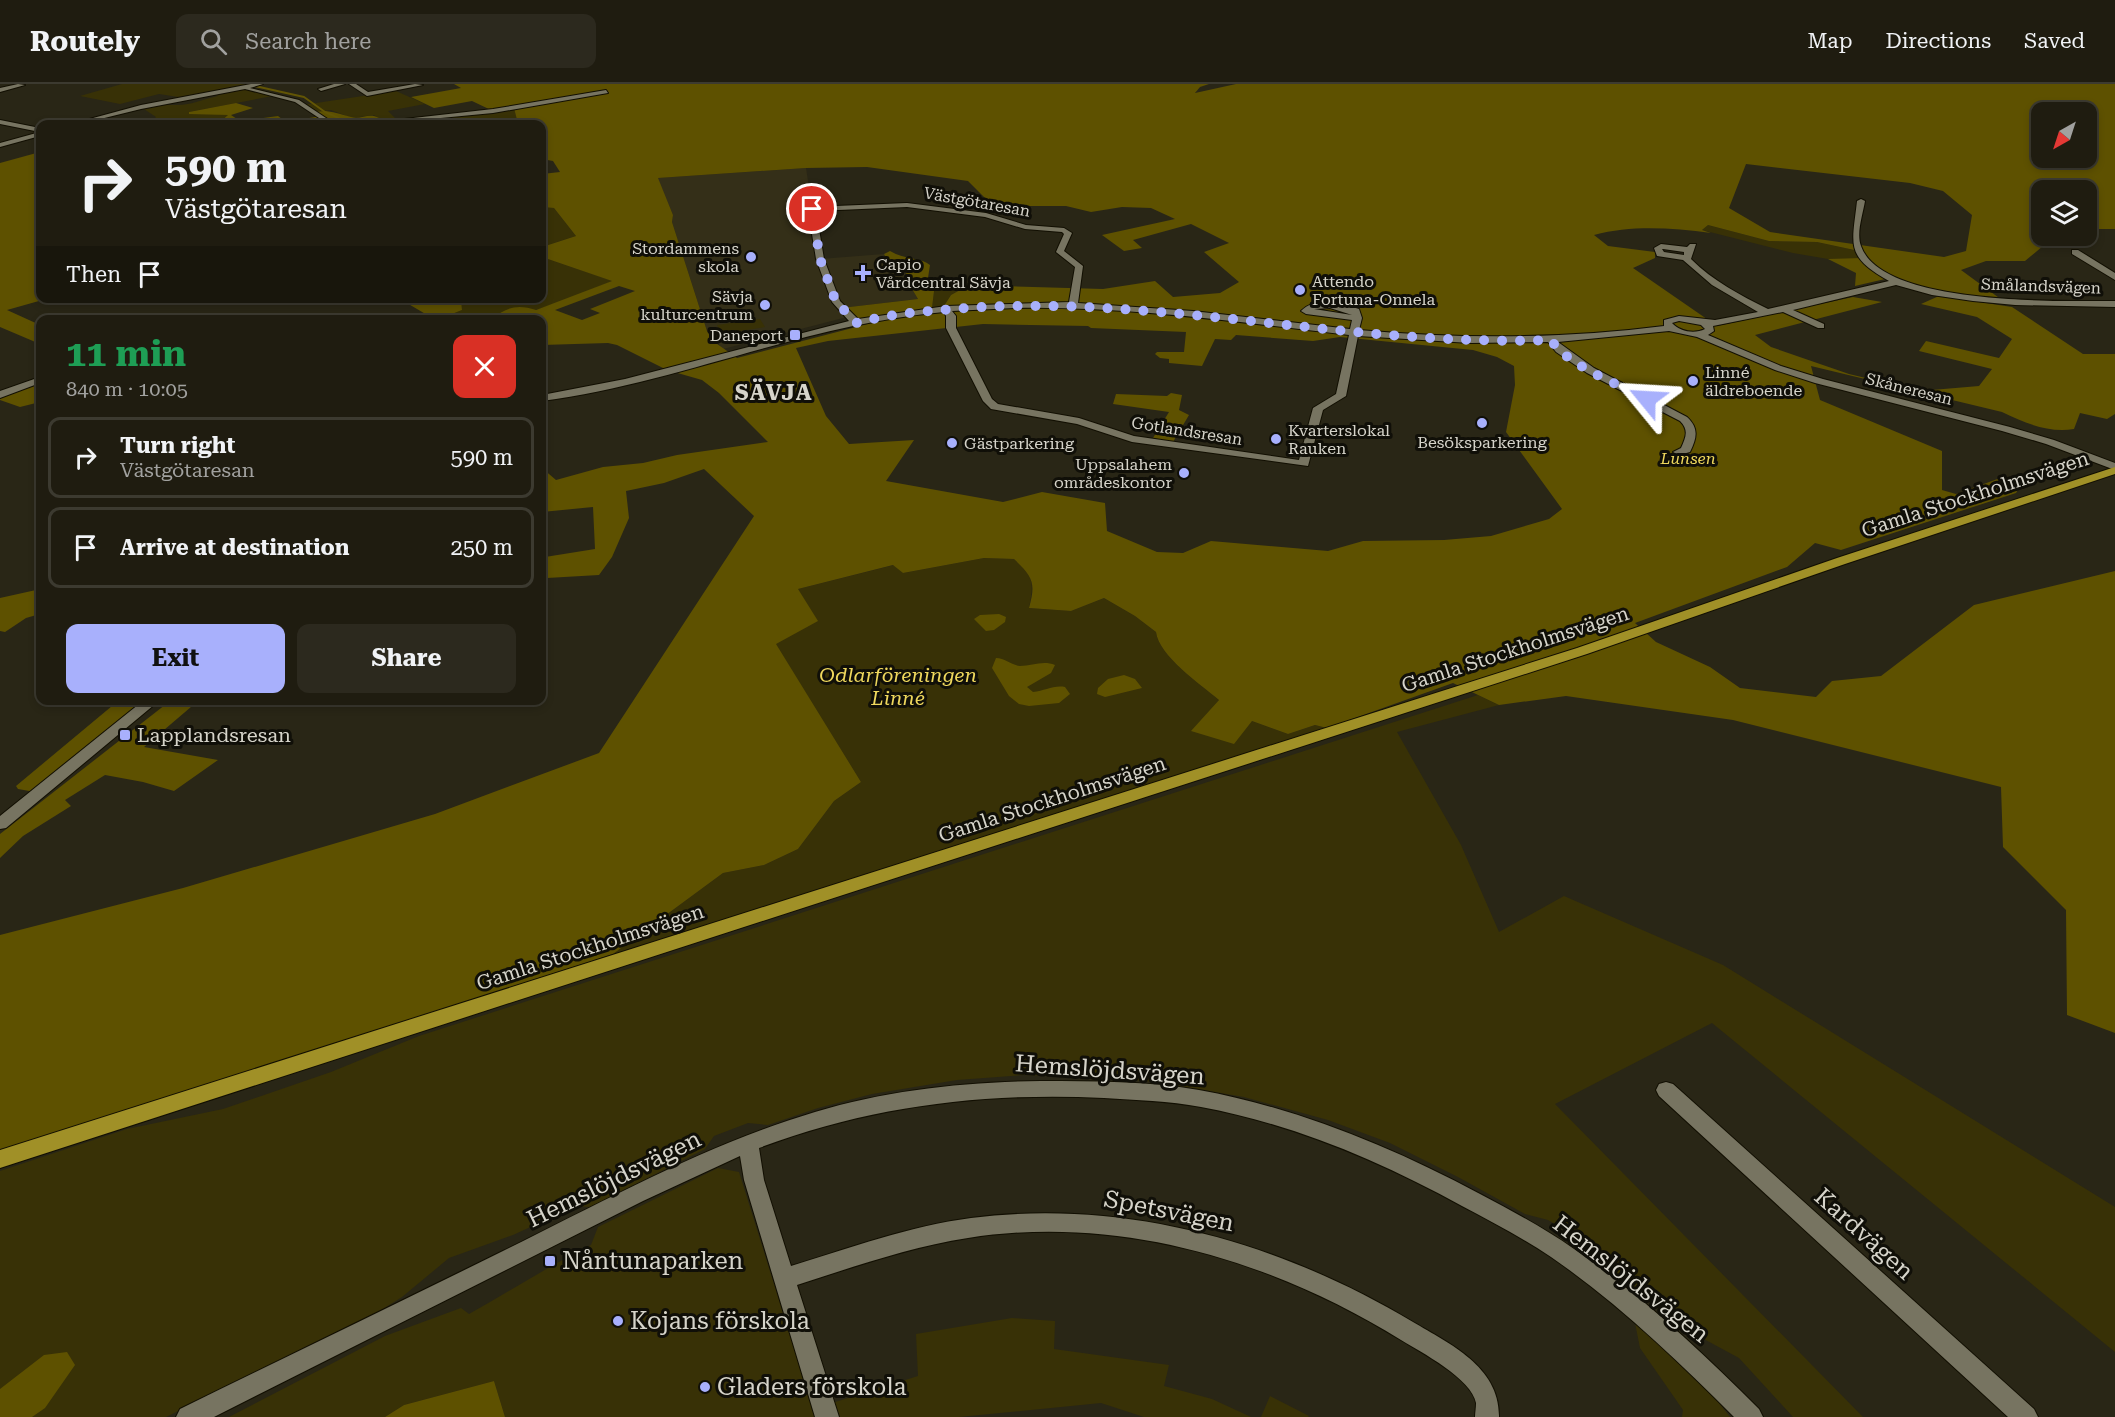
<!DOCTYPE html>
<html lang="en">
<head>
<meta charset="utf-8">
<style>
	:root { --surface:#1f1c10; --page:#2c291e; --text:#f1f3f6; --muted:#a1a19f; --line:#3c3a30; --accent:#a8b0fc }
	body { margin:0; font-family:"Roboto Serif",serif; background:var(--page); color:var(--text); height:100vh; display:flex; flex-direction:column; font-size:22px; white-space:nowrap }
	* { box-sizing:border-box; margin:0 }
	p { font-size:20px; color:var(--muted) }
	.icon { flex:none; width:33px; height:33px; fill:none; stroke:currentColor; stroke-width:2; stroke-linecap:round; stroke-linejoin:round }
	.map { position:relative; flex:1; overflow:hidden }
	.sheet { position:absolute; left:36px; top:231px; width:510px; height:390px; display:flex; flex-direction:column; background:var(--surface); border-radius:12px; box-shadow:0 3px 9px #0003,0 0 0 2px var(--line) }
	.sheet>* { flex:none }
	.banner { position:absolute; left:36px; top:36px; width:510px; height:183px; border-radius:12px; box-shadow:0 3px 9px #0003,0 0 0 2px var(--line); background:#1f1c10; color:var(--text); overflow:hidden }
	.needle { width:39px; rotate:219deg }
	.controls { position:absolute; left:2031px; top:18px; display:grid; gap:12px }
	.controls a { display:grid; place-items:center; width:66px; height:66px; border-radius:12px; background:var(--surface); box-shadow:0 3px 9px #0003,0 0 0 2px var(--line); font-size:30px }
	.pin { position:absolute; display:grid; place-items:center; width:51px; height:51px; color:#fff; margin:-26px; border:3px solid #fff; border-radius:50%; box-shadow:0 2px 6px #0007 }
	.me { position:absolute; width:66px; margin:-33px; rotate:297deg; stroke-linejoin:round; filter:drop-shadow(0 0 4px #0008) }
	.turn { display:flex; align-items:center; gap:21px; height:126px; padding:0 30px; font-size:27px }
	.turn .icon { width:78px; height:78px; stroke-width:2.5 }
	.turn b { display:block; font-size:42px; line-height:51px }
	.then { display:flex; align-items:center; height:57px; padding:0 30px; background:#0003; gap:12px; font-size:22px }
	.round { display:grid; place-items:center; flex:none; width:63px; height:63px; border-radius:12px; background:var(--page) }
	.headline { display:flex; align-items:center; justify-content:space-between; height:102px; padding:0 30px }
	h1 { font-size:36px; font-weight:700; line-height:45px; color:#1e9e55 }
	.cta { display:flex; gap:12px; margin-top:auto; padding:12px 30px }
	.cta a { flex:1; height:69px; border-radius:12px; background:var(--accent); color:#111; font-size:24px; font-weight:700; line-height:69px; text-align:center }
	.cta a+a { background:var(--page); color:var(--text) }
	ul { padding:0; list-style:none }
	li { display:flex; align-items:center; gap:18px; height:81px; margin:0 12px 9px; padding:0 18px; border:3px solid var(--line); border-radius:12px }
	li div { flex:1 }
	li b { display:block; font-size:22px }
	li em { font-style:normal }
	header { display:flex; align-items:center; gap:36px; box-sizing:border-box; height:84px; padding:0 30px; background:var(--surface); border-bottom:2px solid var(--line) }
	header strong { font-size:28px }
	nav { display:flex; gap:33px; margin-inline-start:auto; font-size:21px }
	.search { width:420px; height:54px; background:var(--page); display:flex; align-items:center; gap:15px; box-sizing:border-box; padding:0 21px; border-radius:12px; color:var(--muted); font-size:22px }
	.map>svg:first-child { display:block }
	.built { fill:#342f18 }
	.green { fill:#383106 }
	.forest { fill:#5e5100; fill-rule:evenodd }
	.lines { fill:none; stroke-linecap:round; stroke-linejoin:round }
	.stream { stroke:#625505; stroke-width:2 }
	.minor-casing { stroke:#120f02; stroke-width:2 }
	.major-casing { stroke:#120f02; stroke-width:2 }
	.minor { fill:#777461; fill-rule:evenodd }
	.major { fill:#a09027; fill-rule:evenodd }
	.route { stroke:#a8b0fc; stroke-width:10; stroke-dasharray:0 18 }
	.poi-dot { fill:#a8b0fc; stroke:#100f08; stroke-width:2 }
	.labels { text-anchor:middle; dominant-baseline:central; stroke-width:6; stroke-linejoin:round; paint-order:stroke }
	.far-street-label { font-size:16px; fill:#d6d4ca; stroke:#100f08 }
	.far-poi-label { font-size:16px; fill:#d6d4ca; stroke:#100f08; text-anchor:start }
	.far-park-label { font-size:16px; font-style:italic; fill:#efd85d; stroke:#100f08 }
	.street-label { font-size:20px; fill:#d6d4ca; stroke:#100f08 }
	.park-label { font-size:20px; font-style:italic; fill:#efd85d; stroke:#100f08 }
	.poi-label { font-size:20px; fill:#d6d4ca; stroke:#100f08; text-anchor:start }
	.far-district-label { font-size:22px; font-weight:bold; letter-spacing:1.5px; fill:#d6d4ca; stroke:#100f08 }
	.near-street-label { font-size:24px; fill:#d6d4ca; stroke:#100f08 }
	.near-poi-label { font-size:24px; fill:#d6d4ca; stroke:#100f08; text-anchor:start }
</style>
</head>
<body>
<header>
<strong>Routely</strong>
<div class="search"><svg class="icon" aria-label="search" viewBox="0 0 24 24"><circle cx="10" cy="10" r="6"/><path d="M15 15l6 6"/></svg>Search here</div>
<nav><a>Map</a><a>Directions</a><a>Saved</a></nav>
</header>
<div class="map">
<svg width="2115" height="1333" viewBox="0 0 2115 1333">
	<rect width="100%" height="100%" fill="#292616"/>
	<path class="built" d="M806,84l14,91 64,-5 7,14 14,1 4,15 9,15 -76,9 5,9 -124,32 -16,-18 -35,-109 1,-7 -16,-37z"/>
	<path class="green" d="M122,0h123l8,1 -9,2 34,8 -89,17 41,3 -12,9h-68l6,-7 -15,-10c14,-3 20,-2 34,-2 14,1 29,-6 43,-9l-8,-3 -25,5 -26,-4 -39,10 -40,-8z
		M396,7l29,13 -37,7 10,10 13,-1 -5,3 4,1h-39v-4l7,-2 -4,-3 -22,3 -21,-8 -17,2 -11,-7z
		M514,24l4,16h-89l6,-2v-3z
		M542,123l12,1 22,28 -34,11z
		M1708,141l61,16 48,1 42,9 4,8h-35l-35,-6 -91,-23z
		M542,173l71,24c-30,11 -116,51 -144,34l-14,4 -8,-3 15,-6 -1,-11 81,-1z
		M935,199l34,2 -18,10 -7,11 -12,2z
		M760,235l5,8 -44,7 -4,-9z
		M984,474l30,1c20,18 20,23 15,49l42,3 33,-13 31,18 21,16c3,24 44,52 63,68l-27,31 60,-10 36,13 27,-9 12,3 -714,226 110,-81 41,-8 34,-16 36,-48 27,-19 -86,-138 23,-55 96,-24 9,8z
		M1478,611l21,10 -102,27 64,113 38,87 65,-36 159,69 392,242v145l-403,-329 -157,81 308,313h-70l-54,-59 -61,-33 -76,-61 -12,-20 -42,-24 -23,-6 -67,-37 -68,-34 -62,-23 -84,-23 -87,-15 -49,-4 -85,-3 -66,5 -85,14 -54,14 -50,17 -20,-2 -34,13 -9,13 -115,58 -14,-1 -63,29 -64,23 -47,39 -32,20 -204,100h-166v-246l127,-42 96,-20 108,-37 88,-36z
		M718,1084l21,4 74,237 105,-33 -2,-42 96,-16 43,3 -1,28 115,16 -5,21 48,13 39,18h-107l-43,-14 -142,14h-454l-11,-36 -90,24 -19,12h-156l156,-81 76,-28 8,6c41,-23 80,-48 122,-69l7,-18z
		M1635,1239l69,61 26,33h-48l1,-7 -43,-62z
		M1270,1312l39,20 -1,1h-47z"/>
	<path class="forest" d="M454,0h755l-9,3 -5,6 41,-9h879v145h-28l-1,-39h-44v46h13l-30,25h-39l-25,9 45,33 -52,-7 -70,-20 1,3 -30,7 1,-13 -28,-14 34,-1 -3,-7 -42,-9 -48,-1 -61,-16 -6,5 9,3c-40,-5 -79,-8 -117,2l14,11 47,6v6l-22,10 84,58 136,-29 29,5 -127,33 16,12 78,27 71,17 59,-5 13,-17 -73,-18 7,-10 73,17 13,-19 -35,-22 -56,-13 18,-8 73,11 71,47h32v60l-8,5 -27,-6 -6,16c-26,4 -49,-6 -72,-17l-191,-46 9,34 122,51v39l14,4 47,-17 19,6 -6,10 -175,57 -26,-7 -28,24 -152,56 21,19 54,25 30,21 76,9 16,-16 49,-5 93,-71 141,-34v462l-48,-18 -1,-105 -63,-63 -2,-60 -268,-67 -167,-24 -67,9 -46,-22 -126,45 -12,-3 -27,9 -36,-13 -18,23 -43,-13 28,-31c-19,-16 -60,-44 -63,-68l-21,-16 -31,-18 -33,13 -42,-3c7,-25 4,-31 -15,-49l-30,-1 -81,15 -10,-8 -95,24 20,32 -42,23 85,138 -27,19 -36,48 -34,16 -41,8 -110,81 -613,199v-218l183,-47 252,-74 164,-61 155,-237 -50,-47 -40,14 -38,8 3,27 -17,39 -13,18 -52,3 -5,-6 3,-15 50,-8 -2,-42 -51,5v-44l14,12 47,-13 40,-4 34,-8 91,-13 -49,-49 -17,-13 -35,-10 -50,-25 -9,-2 -66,2v-25l-50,-1c14,-12 26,-15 44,-9l76,-29 -70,-24v-10l34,-11 -22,-28 -12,-1v-33l18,-2 -7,-11 -11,-2v-35h-24l-4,-16 -21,3 -21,-10 -38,7 -23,-11 50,-9zM2042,28h44v46h-44zM1746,80l164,19 33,8 29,24 -6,36 -22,6 -174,-25 -41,-24zM867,83l101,14 19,19 26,6h53l25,6 31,-5 29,1 24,11 -73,16 22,16 18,-3 -9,-8 58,-16 38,19 -25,9 35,30 -19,11 -47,4 -18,-16 -52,8 -134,-4 -18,10 -7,11 126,-4 -31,5 -96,5 -56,7 -150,39 -24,-17 -6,-10 -35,-109 1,-7 -15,-37 148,-10zM619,202l16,5 -45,18 10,4 -18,7 -27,-10zM983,240l105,2 3,2 95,4 -2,20h-27l-2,2 5,4 9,1v4l33,3 13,-27 16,1 5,-5 77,6 27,-4 133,13 24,7 17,9 1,19 -9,47 56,77 -13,10 -58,17 -47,4 -81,1 -35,10 -117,-10 -28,12 -26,-1 -50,-21 -2,-28 -63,-11 -39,10 -117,-21 28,-41 -65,4 -23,-28 -30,-68 32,-7z
		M236,19l17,5 -22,7 9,6 38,-5 8,6 29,-5 3,-1 -4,-4c17,-2 21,1 37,5 10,3 18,-5 28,1l-8,2v4h-153l10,-9 -39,-1v-2z
		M40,68v146l6,1 -39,11 33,15v19l-40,-17v-164z
		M890,167c15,9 30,6 40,14l-2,13 7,5 -3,25 -76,11 -15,-11 77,-9 -9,-15 -4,-15 -14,-1 -7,-14z
		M400,215h61l1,11 -15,6 9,3 13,-4 7,4h-42z
		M40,296v22l-20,5 -20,-7v-5z
		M1171,309l11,2 -3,15 10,5 -16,27 -20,-4 16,-26 -56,-8 3,-10 51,2z
		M36,506l4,9v15l-14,4 -21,14 -5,-1v-33z
		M999,530l7,3 -1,5 -11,8 -8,1 -12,-12 6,-4z
		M996,574c9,0 15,7 24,8 12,0 23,-6 35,-1l-4,8 -24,14 6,5c12,-1 20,-7 32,-5l5,7 -11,9 -30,3 -10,-2 -10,-8 -17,-28z
		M1124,591l11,4 7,9 -37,9 -8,-3 1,-6 10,-9z
		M118,617h30l-113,91 -17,-3 -2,-3z
		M170,617h28l-54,46 74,13 -44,31 -31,-9 -38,-7 -40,25 6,6 -48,30 -23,22v-24z
		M67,1268l8,13 -30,43 -13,9h-32v-28l44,-34z
		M494,1297l11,36h-120l19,-12z"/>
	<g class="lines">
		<path class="stream" d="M255,2l49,11 21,15 27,12
			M380,40l116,-12"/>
		<g class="minor-casing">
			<path id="minor" d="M18,0l7,1 -25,7v-4z
				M251,0h12l-13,4 49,12 36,24h-7l-33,-22 -50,-13 -104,20 -61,15h-9l70,-19z
				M334,0h11l-24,7 -3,-2z
				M349,0h7l12,8 47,-8 8,1 -56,11z
				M606,6l2,3 -115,20 -115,11h-18l133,-15z
				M0,36l40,8v8l-40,11v-4l40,-11 -40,-8z
				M1861,115l4,2c-2,13 -9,32 -4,45 21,60 200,55 254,55v6l-100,-2 -42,-4 -41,-6 -36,-10 -103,25 31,14v4h-6l-35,-16 -70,14 1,5 -6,4 73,31 42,13 187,48 44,13 61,23v7l-69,-26 -44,-13 -187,-48 -40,-13 -78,-33 -28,-6 -111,11 36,26 93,49c12,11 10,21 3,35l-11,3 -6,-3 8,-4c5,-11 8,-18 -1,-27l-93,-48 -31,-21 -8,-10 -78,1 -112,-7 -12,60 -23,14 -15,56 -176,-24 -55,-18 -86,-15 -8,-8 -37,-73v-12l-2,-4c-138,12 -266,71 -402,89v-6l83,-16 224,-58 -17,-19 -16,-43 -8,-50 4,-2 95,-4 79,10 40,12 38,3 8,5 -8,18 19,15 -5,37 115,8 157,18 2,-9 -46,-6 -5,-3c15,-15 40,-7 58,-2l3,9 -3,12c102,9 204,9 305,-4v-6l15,-4 36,4 43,-8 -46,-27 -29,-25 -26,-4 -3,-8 7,-4 26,3 3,-3h6l-5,15c22,22 49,36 77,50l121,-28c-44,-25 -37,-35 -32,-80zM907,123l78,10 40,12 37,3 2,2 -8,18 19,15 -6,35 -123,4 -88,13 -18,-18 -16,-42 -8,-48zM1662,165h1l21,3v3l-20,-3zM1015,224c112,-2 223,14 334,27l-13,59 -23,14 -14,52 -165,-24 -55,-18 -81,-14 -6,-5 -36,-71v-12l-4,-5zM1330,224l22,7 -38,-6zM1679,237l22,4 4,4c-10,5 -25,3 -33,-6z
				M2072,166h6l37,23v7l-43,-26z
				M40,293v6l-40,15v-7z
				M144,616h16l-154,128 -6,1v-13z
				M1041,997c52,0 107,0 158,9 99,18 193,57 281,104 32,17 64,34 94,55 67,46 127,102 185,160l4,8h-29c-57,-57 -116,-114 -183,-160 -28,-19 -59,-35 -89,-51 -82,-45 -169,-82 -261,-99 -32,-6 -65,-7 -97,-9 -118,-6 -234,8 -345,50l5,32 27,86c59,-18 119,-40 180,-48 155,-20 310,25 442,104 37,22 87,45 86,95h-24c0,-4 1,-9 1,-14 -4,-24 -55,-51 -75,-63 -128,-79 -281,-126 -433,-102 -58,9 -115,29 -171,47l42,132h-24l-71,-237 -4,-24 -97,45 -429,216h-38l4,-8c108,-53 216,-105 323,-158 102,-50 202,-106 312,-139 73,-22 149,-30 226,-31z
				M1666,998l7,2 361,325 4,8h-30l-349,-321 -3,-6 3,-6z"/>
		</g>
		<g class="major-casing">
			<path id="major" d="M2115,383v7l-270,90 -258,90 -1587,514v-18l1577,-502 260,-90z"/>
		</g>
		<use href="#minor" class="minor"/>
		<use href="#major" class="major"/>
	</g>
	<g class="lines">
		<path class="route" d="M812,125l8,50 16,43 21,21c40,-11 84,-13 126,-16 190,-9 378,40 568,33 17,26 69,45 96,59"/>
	</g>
	<g class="poi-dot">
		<circle cx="751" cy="173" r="6"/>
		<path d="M860 180h6v6h6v6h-6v6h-6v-6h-6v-6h6z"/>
		<circle cx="1300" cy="206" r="6"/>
		<circle cx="765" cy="221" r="6"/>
		<rect x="789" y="245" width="12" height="12" rx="3"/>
		<circle cx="1693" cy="297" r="6"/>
		<circle cx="1482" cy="339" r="6"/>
		<circle cx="1276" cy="355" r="6"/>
		<circle cx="952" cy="359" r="6"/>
		<circle cx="1184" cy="389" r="6"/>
		<rect x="119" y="645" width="12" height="12" rx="3"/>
		<rect x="544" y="1171" width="12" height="12" rx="3"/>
		<circle cx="618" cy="1237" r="6"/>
		<circle cx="705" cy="1303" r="6"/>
	</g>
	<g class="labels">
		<g class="far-street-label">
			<text transform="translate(977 118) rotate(10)">Västgötaresan</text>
			<text transform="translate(2041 202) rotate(2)">Smålandsvägen</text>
			<text transform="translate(1909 305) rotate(14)">Skåneresan</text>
			<text transform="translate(1187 347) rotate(9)">Gotlandsresan</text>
		</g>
		<g class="far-poi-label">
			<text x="739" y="164" text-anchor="end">Stordammens<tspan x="739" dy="18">skola</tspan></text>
			<text x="876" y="180">Capio<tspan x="876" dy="18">Vårdcentral Sävja</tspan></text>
			<text x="1312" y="197">Attendo<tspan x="1312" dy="18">Fortuna-Onnela</tspan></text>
			<text x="753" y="212" text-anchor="end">Sävja<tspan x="753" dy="18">kulturcentrum</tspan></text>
			<text x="783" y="251" text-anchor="end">Daneport</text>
			<text x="1705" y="288">Linné<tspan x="1705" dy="18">äldreboende</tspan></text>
			<text x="1288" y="346">Kvarterslokal<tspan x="1288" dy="18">Rauken</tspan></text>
			<text x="1482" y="358" text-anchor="middle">Besöksparkering</text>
			<text x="964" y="359">Gästparkering</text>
			<text x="1172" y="380" text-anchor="end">Uppsalahem<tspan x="1172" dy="18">områdeskontor</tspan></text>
		</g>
		<g class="far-park-label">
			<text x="1688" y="374">Lunsen</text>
		</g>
		<g class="street-label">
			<text transform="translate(1975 410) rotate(-18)">Gamla Stockholmsvägen</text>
			<text transform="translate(1515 565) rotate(-18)">Gamla Stockholmsvägen</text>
			<text transform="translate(1052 715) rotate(-18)">Gamla Stockholmsvägen</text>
			<text transform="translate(590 863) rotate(-18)">Gamla Stockholmsvägen</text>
		</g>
		<g class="park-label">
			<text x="898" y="591">Odlarföreningen<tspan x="898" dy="23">Linné</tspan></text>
		</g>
		<g class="poi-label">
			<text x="137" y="651">Lapplandsresan</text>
		</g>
		<g class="far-district-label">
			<text x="774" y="308">SÄVJA</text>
		</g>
		<g class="near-street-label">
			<text transform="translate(1110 986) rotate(4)">Hemslöjdsvägen</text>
			<text transform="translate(614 1095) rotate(-26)">Hemslöjdsvägen</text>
			<text transform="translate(1169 1127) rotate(11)">Spetsvägen</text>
			<text transform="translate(1864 1150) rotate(42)">Kardvägen</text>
			<text transform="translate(1631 1195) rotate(38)">Hemslöjdsvägen</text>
		</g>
		<g class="near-poi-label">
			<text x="562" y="1177">Nåntunaparken</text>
			<text x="630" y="1237">Kojans förskola</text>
			<text x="717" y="1303">Gladers förskola</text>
		</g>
	</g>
</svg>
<div class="controls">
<a><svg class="needle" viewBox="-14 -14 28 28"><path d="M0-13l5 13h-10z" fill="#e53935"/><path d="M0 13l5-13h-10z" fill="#a1a19f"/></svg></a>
<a><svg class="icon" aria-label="layers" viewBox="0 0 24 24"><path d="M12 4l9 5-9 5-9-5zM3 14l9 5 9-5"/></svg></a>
</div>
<div class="pin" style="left:812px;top:125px;background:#d93025"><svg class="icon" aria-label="arrive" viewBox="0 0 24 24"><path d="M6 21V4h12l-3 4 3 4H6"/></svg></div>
<svg class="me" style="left:1647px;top:315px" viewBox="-20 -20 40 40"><path d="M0-17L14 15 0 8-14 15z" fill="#a8b0fc" stroke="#fff" stroke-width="4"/></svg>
<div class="banner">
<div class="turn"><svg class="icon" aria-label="right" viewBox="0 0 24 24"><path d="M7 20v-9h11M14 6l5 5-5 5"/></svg><div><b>590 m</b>Västgötaresan</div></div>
<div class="then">Then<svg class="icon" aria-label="arrive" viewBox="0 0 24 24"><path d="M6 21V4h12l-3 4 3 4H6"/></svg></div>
</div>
<section class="sheet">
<div class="headline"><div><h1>11 min</h1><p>840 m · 10:05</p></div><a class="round" style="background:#d93025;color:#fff"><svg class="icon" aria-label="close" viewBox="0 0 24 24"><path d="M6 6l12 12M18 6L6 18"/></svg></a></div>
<ul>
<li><svg class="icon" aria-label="right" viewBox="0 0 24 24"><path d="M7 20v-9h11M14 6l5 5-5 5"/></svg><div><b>Turn right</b><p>Västgötaresan</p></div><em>590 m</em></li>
<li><svg class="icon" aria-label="arrive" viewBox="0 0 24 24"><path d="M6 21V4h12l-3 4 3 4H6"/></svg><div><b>Arrive at destination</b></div><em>250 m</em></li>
</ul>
<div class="cta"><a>Exit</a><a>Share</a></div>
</section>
</div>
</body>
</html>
